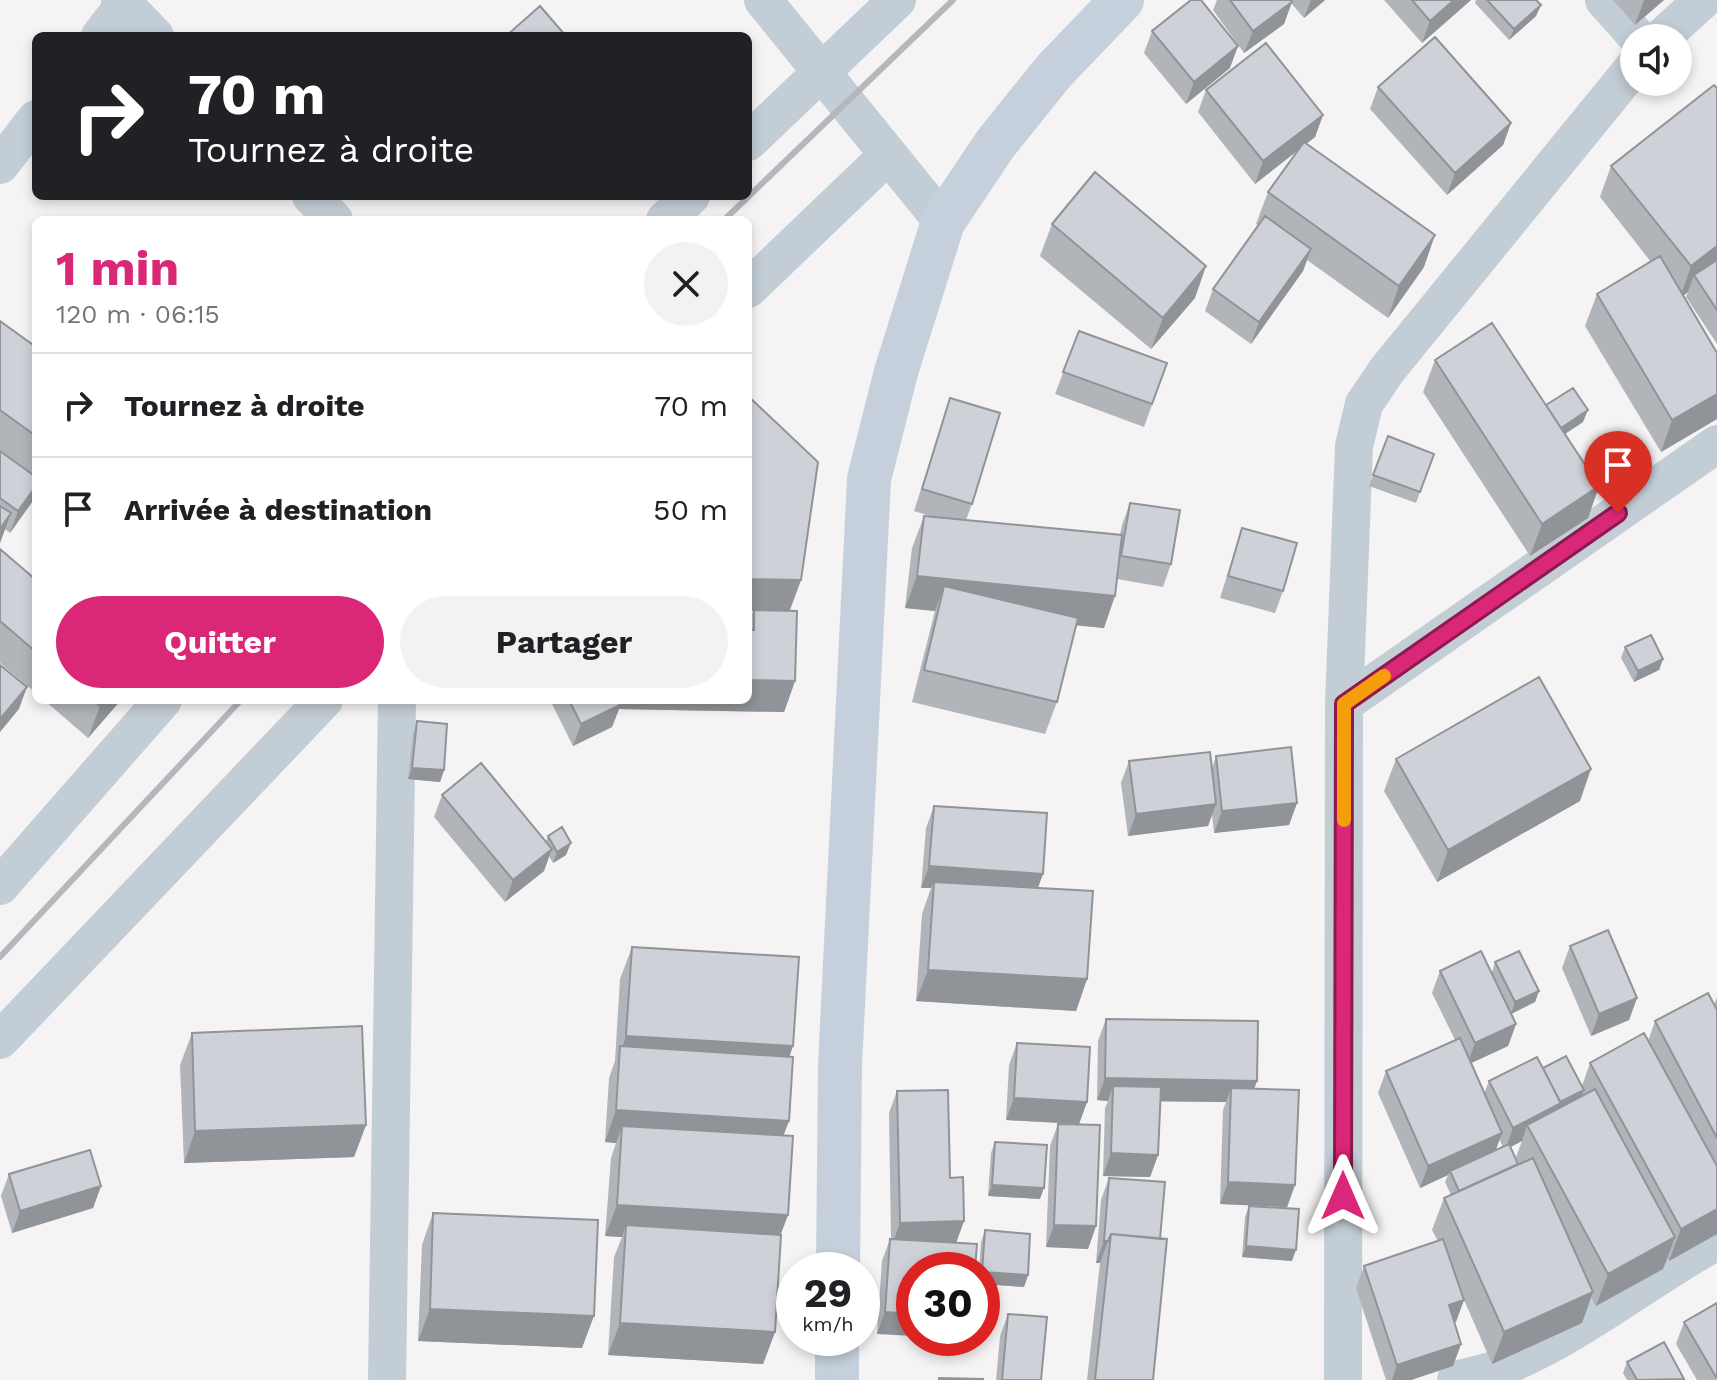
<!DOCTYPE html>
<html lang="fr">
<head>
<meta charset="utf-8">
<style>
	:root { --surface:#fff; --page:#f2f2f2; --text:#202124; --muted:#757577; --line:#e0e0e0; --accent:#db2777 }
	body { margin:0; font-family:"Work Sans",sans-serif; background:var(--page); color:var(--text); height:100vh; display:flex; flex-direction:column; font-size:30px; white-space:nowrap }
	* { box-sizing:border-box; margin:0 }
	p { font-size:26px; color:var(--muted) }
	.icon { flex:none; width:44px; height:44px; fill:none; stroke:currentColor; stroke-width:2; stroke-linecap:round; stroke-linejoin:round }
	.map { position:relative; flex:1; overflow:hidden }
	.sheet { position:absolute; left:32px; top:216px; width:720px; height:488px; display:flex; flex-direction:column; background:var(--surface); border-radius:12px; box-shadow:0 4px 12px #0003 }
	.sheet>* { flex:none }
	.top-card { position:absolute; left:32px; top:32px; width:720px; height:168px; border-radius:12px; box-shadow:0 4px 12px #0003; background:#202124; color:#fff; overflow:hidden }
	.tools { position:absolute; left:1620px; top:24px; display:grid; gap:16px }
	.tools a { display:grid; place-items:center; width:72px; height:72px; border-radius:50%; background:var(--surface); box-shadow:0 4px 12px #0003; font-size:40px }
	.speed { position:absolute; left:776px; top:1252px; display:flex; gap:16px; font-size:40px; font-weight:700; text-align:center }
	.speed>* { display:grid; place-content:center; width:104px; height:104px; border-radius:50%; background:var(--surface); box-shadow:0 4px 12px #0003; line-height:1 }
	.speed small { font-size:20px; font-weight:400 }
	.speed .limit { border:12px solid #d22; background:#fff; color:#111 }
	.pin { position:absolute; display:grid; place-items:center; width:68px; height:68px; color:#fff; margin:-82px -34px; border-radius:50% 50% 50% 0; rotate:-45deg; box-shadow:0 0 8px #0007 }
	.pin .icon { rotate:45deg }
	.me { position:absolute; width:88px; margin:-44px; rotate:0deg; stroke-linejoin:round; filter:drop-shadow(0 0 6px #0008) }
	.turn { display:flex; align-items:center; gap:28px; height:168px; padding:0 24px; font-size:36px }
	.turn .icon { width:104px; height:104px; stroke-width:2.5 }
	.turn b { display:block; font-size:56px; line-height:68px }
	.round { display:grid; place-items:center; flex:none; width:84px; height:84px; border-radius:42px; background:var(--page) }
	.summary { display:flex; align-items:center; justify-content:space-between; height:136px; padding:0 24px }
	h1 { font-size:48px; font-weight:700; line-height:60px; color:var(--accent) }
	.cta { display:flex; gap:16px; margin-top:auto; padding:16px 24px }
	.cta a { flex:1; height:92px; border-radius:48px; background:var(--accent); color:#fff; font-size:32px; font-weight:700; line-height:92px; text-align:center }
	.cta a+a { background:var(--page); color:var(--text) }
	ul { padding:0; list-style:none }
	li { display:flex; align-items:center; gap:24px; height:104px; padding:0 24px; border-top:2px solid var(--line) }
	li div { flex:1 }
	li b { display:block; font-size:30px }
	li em { font-style:normal }
	.map>svg:first-child { display:block }
	.lines { fill:none; stroke-linecap:round; stroke-linejoin:round }
	.street { stroke:#c3cdd5; stroke-width:38 }
	.secondary { stroke:#c5d0dc; stroke-width:44 }
	.rail { stroke:#b4b8bd; stroke-width:6 }
	.wall { fill:#b1b5ba; fill-rule:evenodd }
	.shaded-wall { fill:#909397 }
	.building { fill:#ced2d8; stroke:#909397; stroke-width:2 }
	.route-casing { stroke:#8e194d; stroke-width:20 }
	.route { stroke:#db2777; stroke-width:14 }
	.slow { stroke:#f59e0b; stroke-width:14 }
</style>
</head>
<body>
<div class="map">
<svg width="1717" height="1380" viewBox="0 0 1717 1380">
	<rect width="100%" height="100%" fill="#f5f3f3"/>
	<g class="lines">
		<path class="street" d="M120,0l35,36
			M763,0l180,222
			M1604,0l34,38
			M100,36l24,-31
			M1661,38l42,-38
			M748,142l149,-142
			M0,165l36,-46
			M311,196l23,24
			M665,220l26,-24
			M748,289l140,-134
			M1344,704l373,-260
			M0,886l163,-186
			M0,1040l324,-340
			M387,1380l10,-680
			M1343,1380l1,-676 10,-258 10,-42 23,-34 247,-303
			M1456,1380c18,-5 37,-8 54,-16 74,-32 137,-84 207,-123"/>
		<path class="secondary" d="M838,1270l2,-205 29,-586 27,-107 47,-150 53,-79 58,-72 68,-71
			M837,1380v-42"/>
		<path class="rail" d="M724,220l229,-220
			M0,957l241,-257"/>
	</g>
	<path class="wall" d="M1217,0h108l-21,18 -13,-15 -7,21 -40,29 -31,-43z
		M1384,0h87l-49,43z
		M1476,0h60l5,5 -5,11 -27,24 -34,-37z
		M1613,0h51l-29,25z
		M1152,31l78,37 -44,36 -42,-51z
		M1378,87l133,36 -8,22 -56,50 -77,-86z
		M1717,88v256l-31,-47 2,-5 -5,4 34,57v66l-56,33 -76,-126 12,-32 54,-32 -51,-65 11,-31z
		M1206,90l117,25 -8,22 -9,7 118,123 -36,51 -81,-58 -4,11 -52,73 -46,-33 8,-22 45,-64 -2,-1 12,-32 31,-43 -44,35 -57,-72z
		M1052,224l143,74 -44,51 -111,-93z
		M0,321l36,26v145l-4,10 -22,31 -5,-4 -5,14v-92l35,25 -35,-26z
		M1079,331l88,32 -23,64 -89,-33z
		M1435,360l111,45 37,17 -18,12 34,52 -11,32 -58,38 -107,-164z
		M748,396l53,184 -11,30 5,71 -11,31 -165,-3 -7,18 -39,19 -23,-46h198v-74l5,-15h-5z
		M950,398l22,106 -6,16 154,15 2,-10 8,-22 41,61 -8,23 -46,-8 -13,49 -28,-3 -19,77 -12,32 -133,-32 23,-91 -30,-3 7,-60 12,-32 9,1 -19,-6z
		M1388,436l46,18 -18,49 -47,-17z
		M1242,528l41,63 -8,22 -55,-15z
		M0,549l36,31v113l-36,-30z
		M1625,647l38,12 -4,11 -25,12 -13,-24z
		M44,700h77l-33,38z
		M417,721l27,49 -4,12 -32,-3 5,-46z
		M1216,756l81,47 -8,22 -75,8 -2,-18 -4,11 -80,10 -7,-53 8,-22 83,7z
		M1396,759l184,42 -143,81 -53,-91z
		M442,795l104,46 2,-5 18,19 -13,8 -4,-7 -5,15 -39,31 -71,-85z
		M934,806l109,68 -6,14 50,91 -11,32 -160,-10 6,-87 9,-26h-10l5,-60z
		M1570,946l67,52 -8,22 -38,16 -29,-68z
		M632,947l161,99 -4,11v64l-6,15 5,79 -8,20 -5,97 -12,32 -155,-9 6,-98 8,-20 -17,-1 6,-78 5,-15 -11,-1 4,-64 6,-17 5,-82z
		M1495,962l44,29 -4,11 -24,12 5,10 -8,22 -37,17 13,31 5,-13 54,-13 39,18 8,-23 58,-22 7,-20 59,-16 3,-8v237l-48,27 -1,-3 -5,11 -67,37 -5,-9 -9,26 -90,41 -28,-64 -10,22 7,22 -8,22 -42,14h-25l-30,-92 8,-22 74,-25 -6,-11 12,-32 7,-3 -6,-13 3,-7 -28,13 -42,-95 8,-22 69,-31 -23,-47 8,-22 52,1zM1499,1139l4,8 -7,3zM1522,1141l-6,16 3,7h-1l-8,-17z
		M1106,1019l151,62 -3,8 41,96 -8,22 -67,-3 3,-94 3,-8 -66,-1 -2,54 -8,22 -47,-1 2,-68 3,-7 -11,-1 1,-59z
		M192,1033l174,92 -12,32 -170,6 -4,-98z
		M1017,1043l70,59 -8,22 -73,-4 3,-55z
		M897,1091l53,87 14,43 -8,22 -79,91 5,-73 8,-22h1l-2,-126z
		M1058,1124l38,102 -8,23 -42,-2 4,-101z
		M995,1142l45,57 -52,-3 3,-43z
		M9,1174l92,12 -8,22 -81,25 -11,-37z
		M1109,1178l51,61 -7,141h-66l13,-117h-4l5,-63z
		M1249,1206l43,55 -50,-4 3,-40z
		M433,1213l149,135 -164,-7 4,-96z
		M985,1230l43,45 -4,12 -42,-3v-14h-3l2,-28z
		M1717,1303v77h-20l-21,-36 8,-22z
		M1008,1314l33,66h-45l4,-44z
		M1627,1362l57,18h-57l-4,-7z"/>
	<path class="shaded-wall" d="M1311,0h14l-21,18z
		M1454,0h17l-49,43 8,-22z
		M1644,0h20l-29,25z
		M1292,2l-8,22 -40,29 9,-22z
		M1541,5l-5,11 -27,24 5,-11z
		M1238,46l-8,22 -44,36 8,-22z
		M1323,115l-8,22 -60,47 8,-23z
		M1511,123l-8,22 -56,50 8,-22z
		M1435,235l-11,32 -36,51 11,-32z
		M1717,246v23l-23,6 -6,17 -8,6 11,-32z
		M1311,249l-8,22 -52,73 8,-22z
		M1206,266l-11,32 -44,51 12,-31z
		M1717,394v25l-56,33 11,-32z
		M1588,410l-5,12 -38,25 4,-11z
		M36,486v6l-4,10 -22,31 8,-22z
		M1599,486l-11,32 -58,38 12,-32z
		M11,513l-11,30v-14z
		M917,576l198,20 -11,32 -166,-16 6,-26 -9,25 -30,-3z
		M748,579l53,1 -12,32 -41,-1z
		M1663,659l-4,11 -25,12 4,-11z
		M748,680l47,1 -11,31 -165,-3 -7,18 -39,19 8,-22 34,-24h133z
		M27,687l-8,22 -19,23v-13z
		M105,700h16l-33,38 12,-32z
		M412,768l32,2 -4,12 -32,-3z
		M1591,769l-11,32 -143,81 11,-32z
		M1297,803l-8,22 -75,8 8,-22z
		M1216,804l-8,22 -80,10 8,-22z
		M571,843l-5,12 -13,8 4,-11z
		M552,849l-8,22 -39,31 8,-22z
		M929,866l114,8 -8,22 -101,-14 -3,6h-10z
		M928,970l159,9 -11,32 -160,-10z
		M1539,991l-4,11 -24,12 4,-12z
		M1637,998l-8,22 -38,16 8,-22z
		M1516,1024l-8,22 -41,19 8,-22z
		M626,1036l167,10 -11,32 -162,-25z
		M1105,1078l152,3 -8,22 -18,-15 -5,14 -113,-1v-15l-5,15 -11,-1z
		M1584,1090l-4,11 -53,24 -5,16 -17,9 8,-22z
		M1014,1098l73,4 -8,22 -73,-4z
		M616,1110l173,11 -12,31 -155,-26 -6,17 -11,-1z
		M366,1125l-12,32 -170,6 11,-32z
		M1502,1133l-8,22 -44,16 -2,4 -28,13 8,-22z
		M1111,1153l47,2 -8,22 -47,-1z
		M1228,1182l67,3 -8,22 -67,-3z
		M992,1185l52,3 -4,11 -52,-3z
		M101,1186l-8,22 -81,25 8,-22z
		M617,1205l171,10 -12,32 -150,-22 -4,12 -17,-1z
		M1717,1209v25l-48,27 12,-32z
		M964,1221l-8,22 -64,2 8,-22z
		M1054,1225l42,1 -8,23 -42,-2z
		M1675,1237l-12,32 -67,37 12,-32z
		M1104,1241h4l-8,22h-4z
		M1246,1246l50,4 -4,11 -50,-4z
		M982,1272l46,3 -4,12 -42,-3z
		M1593,1292l-11,31 -90,41 12,-32z
		M1464,1300l-8,22 -15,5 8,-22z
		M430,1309l164,7 -12,32 -164,-7z
		M885,1312l29,2v22l-37,-2z
		M620,1323l155,9 -12,32 -155,-9z
		M1461,1344l-8,22 -42,14h-19l5,-15z"/>
	<path class="building" d="M1191,0h10l37,46 -44,36 -42,-51z
		M1230,0h61l1,2 -39,29z
		M1412,0h42l-24,21z
		M1487,0h49l5,5 -27,24z
		M540,6l26,30h-60z
		M1435,37l76,86 -56,50 -77,-86z
		M1266,43l57,72 -60,46 -57,-71z
		M1714,85l3,3v158l-26,20 -80,-100z
		M1304,142l131,93 -36,51 -131,-94z
		M1095,172l111,94 -43,52 -111,-94z
		M1265,216l46,33 -52,73 -46,-33z
		M1660,256l57,97v41l-45,26 -75,-126z
		M1717,260v50l-23,-35z
		M0,321l36,26v89l-36,-26z
		M1492,323l107,163 -57,38 -107,-164z
		M1079,331l88,32 -15,41 -89,-32z
		M1573,388l15,22 -27,18 -15,-23z
		M748,396l70,66 -17,118 -53,-1z
		M950,398l50,15 -28,91 -50,-15z
		M1388,436l46,18 -14,38 -47,-17z
		M0,451l36,26v9l-18,25 -18,-13z
		M1130,503l50,7 -9,54 -50,-8z
		M0,506l11,7 -11,16z
		M924,516l198,19 -7,61 -198,-20z
		M1242,528l55,15 -14,48 -55,-15z
		M0,549l36,31v72l-36,-31z
		M944,586l134,32 -21,84 -133,-32z
		M754,610l43,1 -2,70 -47,-1v-50h6z
		M1651,635l12,24 -25,12 -13,-24z
		M0,665l27,22 -27,32z
		M1539,677l52,92 -143,81 -52,-91z
		M93,700h12l-5,6z
		M569,700h49l2,5 -39,19z
		M417,721l30,3 -3,46 -32,-2z
		M1291,747l6,56 -75,8 -6,-55z
		M1210,752l6,52 -80,10 -7,-53z
		M481,763l71,86 -39,31 -71,-85z
		M934,806l113,7 -4,61 -114,-8z
		M562,827l9,16 -14,9 -9,-16z
		M934,882l159,9 -6,88 -159,-9z
		M1608,930l29,68 -38,16 -29,-68z
		M632,947l167,10 -6,89 -167,-10z
		M1481,951l35,73 -41,19 -35,-72z
		M1519,951l20,40 -24,11 -20,-40z
		M1708,993l9,17v128l-62,-117z
		M1106,1019l152,2 -1,60 -152,-3z
		M362,1026l4,99 -171,6 -3,-98z
		M1644,1033l73,133v43l-36,20 -91,-166z
		M1460,1038l42,95 -74,33 -42,-95z
		M1017,1043l73,4 -3,55 -73,-4z
		M620,1046l173,11 -4,64 -173,-11z
		M1566,1056l18,34 -24,12 -17,-34z
		M1537,1057l24,46 -48,25 -24,-47z
		M1113,1086l48,1 -3,68 -47,-2z
		M1231,1088l68,2 -4,95 -67,-3z
		M1595,1089l80,148 -67,37 -81,-149z
		M948,1090l2,88 13,-1 1,44 -64,2 -3,-132z
		M1058,1124l42,1 -4,101 -42,-1z
		M622,1126l171,10 -5,79 -171,-10z
		M995,1142l52,3 -3,43 -52,-3z
		M1509,1144l9,20 -59,27 -9,-20z
		M90,1150l11,36 -81,25 -11,-37z
		M1533,1158l60,134 -89,40 -60,-134z
		M1109,1178l56,4 -5,57 -49,-5 -3,7h-4z
		M1249,1206l50,3 -3,41 -50,-4z
		M433,1213l165,7 -4,96 -164,-7z
		M626,1225l155,10 -6,97 -155,-9z
		M985,1230l45,4 -2,41 -46,-3z
		M1111,1234l56,5 -14,141h-58z
		M890,1239l87,5 -2,26h-61v44l-29,-2z
		M1443,1239l21,61 -15,5 12,39 -64,21 -33,-99z
		M1717,1303v73l-1,1 -32,-55z
		M1008,1314l39,3 -6,63h-39z
		M1664,1342l20,37 -47,1 -10,-18z
		M939,1378l44,1v1h-44z"/>
	<g class="lines">
		<g class="route-casing">
			<path id="route" d="M1343,1196l1,-492 274,-191"/>
		</g>
		<use href="#route" class="route"/>
		<path class="slow" d="M1344,820v-116l40,-28"/>
	</g>
</svg>
<div class="tools">
<a><svg class="icon" aria-label="sound" viewBox="0 0 24 24"><path d="M4 9h4l5-4v14l-5-4H4zM17 9q2 3 0 6"/></svg></a>
</div>
<div class="speed"><div>29<small>km/h</small></div><div class="limit">30</div></div>
<div class="pin" style="left:1618px;top:513px;background:#d93025"><svg class="icon" aria-label="arrive" viewBox="0 0 24 24"><path d="M6 21V4h12l-3 4 3 4H6"/></svg></div>
<svg class="me" style="left:1343px;top:1196px" viewBox="-20 -20 40 40"><path d="M0-17L14 15 0 8-14 15z" fill="#db2777" stroke="#fff" stroke-width="4"/></svg>
<div class="top-card">
<div class="turn"><svg class="icon" aria-label="right" viewBox="0 0 24 24"><path d="M7 20v-9h11M14 6l5 5-5 5"/></svg><div><b>70 m</b>Tournez à droite</div></div>
</div>
<section class="sheet">
<div class="summary"><div><h1>1 min</h1><p>120 m · 06:15</p></div><a class="round"><svg class="icon" aria-label="close" viewBox="0 0 24 24"><path d="M6 6l12 12M18 6L6 18"/></svg></a></div>
<ul>
<li><svg class="icon" aria-label="right" viewBox="0 0 24 24"><path d="M7 20v-9h11M14 6l5 5-5 5"/></svg><div><b>Tournez à droite</b></div><em>70 m</em></li>
<li><svg class="icon" aria-label="arrive" viewBox="0 0 24 24"><path d="M6 21V4h12l-3 4 3 4H6"/></svg><div><b>Arrivée à destination</b></div><em>50 m</em></li>
</ul>
<div class="cta"><a>Quitter</a><a>Partager</a></div>
</section>
</div>
</body>
</html>
